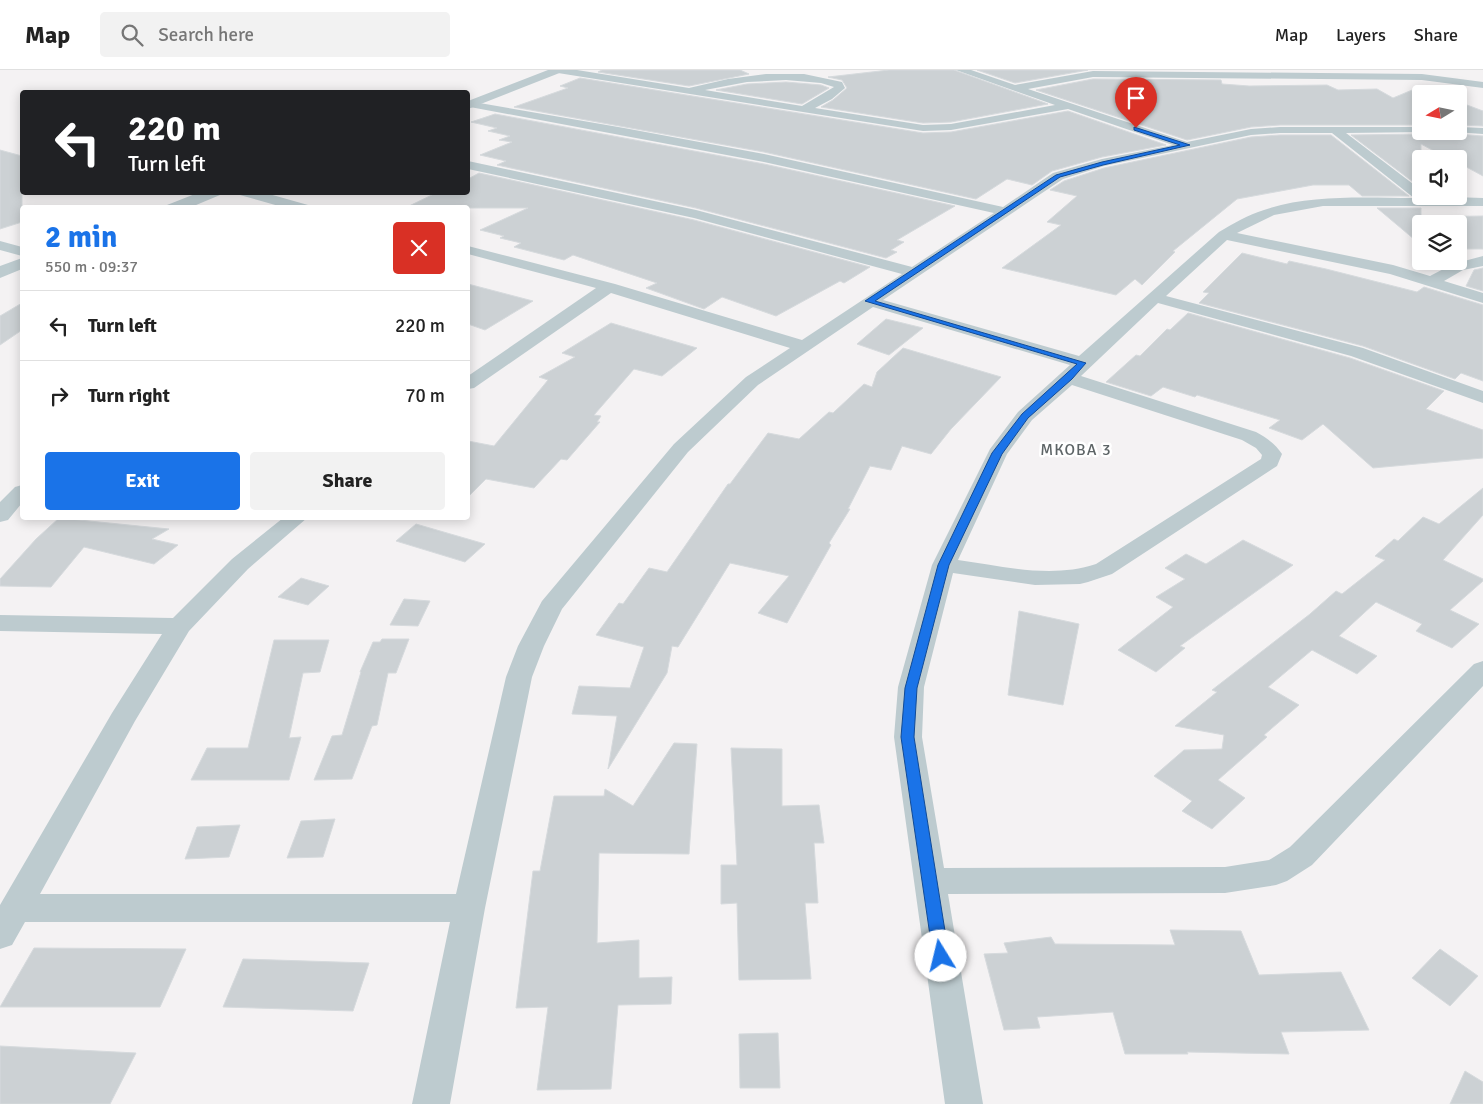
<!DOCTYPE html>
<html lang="en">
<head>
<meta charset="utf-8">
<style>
	:root { --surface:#fff; --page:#f2f2f2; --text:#222; --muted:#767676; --line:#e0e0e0; --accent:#1a73e8 }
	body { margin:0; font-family:Signika,sans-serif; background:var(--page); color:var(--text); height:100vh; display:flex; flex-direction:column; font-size:19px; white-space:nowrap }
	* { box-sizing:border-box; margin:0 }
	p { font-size:16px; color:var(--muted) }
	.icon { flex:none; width:28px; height:28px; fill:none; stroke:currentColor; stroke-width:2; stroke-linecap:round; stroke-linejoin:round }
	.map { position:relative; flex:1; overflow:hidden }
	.drawer { position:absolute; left:20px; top:135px; width:450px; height:315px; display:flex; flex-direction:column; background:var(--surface); border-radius:5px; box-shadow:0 2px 12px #0003 }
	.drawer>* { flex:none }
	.banner { position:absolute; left:20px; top:20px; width:450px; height:105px; border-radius:5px; box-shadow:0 2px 12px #0003; background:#202124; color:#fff; overflow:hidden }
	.needle { width:32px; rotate:260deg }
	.buttons { position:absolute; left:1412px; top:15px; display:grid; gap:10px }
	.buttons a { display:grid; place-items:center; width:55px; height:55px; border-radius:5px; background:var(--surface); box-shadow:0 2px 12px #0003; font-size:25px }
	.pin { position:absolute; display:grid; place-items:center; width:42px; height:42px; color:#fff; margin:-51px -21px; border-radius:50% 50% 50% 0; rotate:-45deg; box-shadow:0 0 5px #0007 }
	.pin .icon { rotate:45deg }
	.me { position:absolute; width:55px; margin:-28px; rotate:351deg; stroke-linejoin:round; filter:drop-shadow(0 0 4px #0008) }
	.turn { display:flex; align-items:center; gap:18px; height:105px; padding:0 25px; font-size:22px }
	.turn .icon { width:65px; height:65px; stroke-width:2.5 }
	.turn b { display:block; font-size:35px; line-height:42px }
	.round { display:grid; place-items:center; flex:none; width:52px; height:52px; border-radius:5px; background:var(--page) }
	.head { display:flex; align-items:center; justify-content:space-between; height:85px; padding:0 25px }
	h1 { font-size:30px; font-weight:700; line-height:38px; color:var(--accent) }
	.button { display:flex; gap:10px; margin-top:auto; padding:10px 25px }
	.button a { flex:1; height:58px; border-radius:5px; background:var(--accent); color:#fff; font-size:20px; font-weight:700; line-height:58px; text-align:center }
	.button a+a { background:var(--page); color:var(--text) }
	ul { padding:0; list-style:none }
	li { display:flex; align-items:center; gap:15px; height:70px; padding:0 25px; border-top:1px solid var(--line) }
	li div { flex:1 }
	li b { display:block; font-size:19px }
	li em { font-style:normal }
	header { display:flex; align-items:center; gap:30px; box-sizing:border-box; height:70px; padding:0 25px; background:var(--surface); border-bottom:1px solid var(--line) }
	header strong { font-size:24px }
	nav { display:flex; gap:28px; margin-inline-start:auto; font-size:18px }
	.search { width:350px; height:45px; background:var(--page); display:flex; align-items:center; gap:12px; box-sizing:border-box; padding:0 18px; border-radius:5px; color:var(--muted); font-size:19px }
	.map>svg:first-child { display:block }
	.building { fill:#ccd1d4; stroke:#d6dadd }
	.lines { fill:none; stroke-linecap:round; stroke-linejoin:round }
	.minor { fill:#bdcbcf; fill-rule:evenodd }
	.tertiary { fill:#bdcbcf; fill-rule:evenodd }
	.route { fill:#1a73e8; stroke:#114b97 }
	.labels { text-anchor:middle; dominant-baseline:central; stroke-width:5; stroke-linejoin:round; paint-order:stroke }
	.neighbourhood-label { font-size:16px; letter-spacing:1px; fill:#5e6567; stroke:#fff }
</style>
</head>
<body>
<header>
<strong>Map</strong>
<div class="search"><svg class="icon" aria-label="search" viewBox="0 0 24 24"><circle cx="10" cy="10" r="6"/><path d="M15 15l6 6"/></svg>Search here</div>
<nav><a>Map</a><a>Layers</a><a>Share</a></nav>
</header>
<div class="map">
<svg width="1483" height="1034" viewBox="0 0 1483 1034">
	<rect width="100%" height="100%" fill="#f4f2f3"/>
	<path class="building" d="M602,0h138l9,4 -60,12 -91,-14z
		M889,0h65l94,34 -97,18 -28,1 -102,-16 12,-7 14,-12 -5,-8 -14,-3z
		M977,0h111l-73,13z
		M580,8l343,55 28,-1 117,-21 98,34 -64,12 -50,14 -20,14 -25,-6 -31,20 -212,-47 -250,-45 54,-19 -8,-2z
		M1093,9l128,1 1,4 27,2 78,-1 11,5 39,-1 16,9 24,-10 16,6h-12v31h-141l-29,2 -64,13 -151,-50z
		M786,12l35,3 8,3 -27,16 -86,-14 31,-6z
		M1459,32l24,9v15l-24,-1z
		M495,44l269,50 191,42 -58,34 7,2 -13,8 6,2 -11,6 -190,-50 -199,-43 9,-4 -26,-6 32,-13 -13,-2 11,-4 -22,-5 9,-3 -26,-6z
		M1427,61h26l2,3 28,2v40l-24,-13v-4h-10l-28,-15v44l-70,-53 74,-1z
		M1280,65h51l78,61h-47l-13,-11h-36l-76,14 -64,52 2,1 -33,33 -7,-6 -19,16 -114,-27 59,-43 -14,-3 30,-26 -27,-6 14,-9 40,-13 147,-31z
		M0,80l22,6v66l-22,7z
		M479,103l215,47 176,47 -26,16 -4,-2 -64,35 -54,-19 -18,12 -58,-21 11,-5 -84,-28 -9,5 -50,-13 7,-4 -21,-5 4,-2 -24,-6 48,-22h-123l33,-16h30v-13z
		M1377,138h44v9l62,-1v33h-24v-25h-38v21z
		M1242,183l45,11 2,-3 37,8 91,23 7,-5 59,18v76l-22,-8 -6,6 -92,-33 -164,-43 10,-10 -6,-1z
		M1483,198v23l-17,-5 8,-16z
		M468,214l65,17 -48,29 -17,-6z
		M22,233v27l-22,15v-29z
		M1188,243l162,45 94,33 -18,18 57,21v28l-110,10 -50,-44 -21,16 -33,-12 11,-8 -83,-25 -2,2 -32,-10 -12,9 -45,-14 30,-27 4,1 27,-27 3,1z
		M886,249l37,9 -34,27 -32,-11z
		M611,253l86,25 -35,28 -28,-7 -40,46 7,1 -4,6h3l-33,38 -6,-1 -27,29 -48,-9 -18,18v-56l26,5 54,-66 -9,-3 36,-20 -13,-4z
		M903,278l98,29 -50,52 -20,25 -29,-8 -11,24 -21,-4 -22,43h2l-21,34 2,2 -44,78 -29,-10 31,-37 -59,-13 -52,84 -6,-1 -5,27 -59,96 9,-53 -45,-2 7,-28 51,2 14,-41 -48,-12 23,-32 4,1 26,-36 18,4 61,-88h2l38,-51 31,6 30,-27 4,1 31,-29 8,3 5,-15z
		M1483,418v27l-40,45 40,19v2l-33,29 29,14 -27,24 -36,-17 6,-7 -46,-22 -37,34 38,20 -20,18 -45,-24 -44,37 31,18 -35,30 3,2 -49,43 27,18 -33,31 -30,-18 10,-10 -38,-25 30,-26 38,-1 2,-14 -49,-9 42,-34 -5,-2 98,-76 26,-23 6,3 43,-34 -10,-4 19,-17 4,2 25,-24 16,7z
		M59,448l110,11 -17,10 26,6 -24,19 -70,-17 -33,40 -51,-1v-7l36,-40z
		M416,454l69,20 -20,18 -69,-21z
		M1243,470l50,25 -113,81 5,2 -29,24 -38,-22 55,-43 -17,-10 29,-18 -20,-11 21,-14 20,10z
		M301,508l28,8 -21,19 -30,-8z
		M404,529l26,2 -12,25 -28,-1z
		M1019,541l60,13 -16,81 -55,-10z
		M382,569h27l-13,34h-8l-11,52 -5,1 -20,53 -38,1 18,-44 10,-1 19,-63h-1l13,-30h7z
		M274,570h55l-9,32 -17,1 -14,65 12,-1 -12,43h-98l16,-32h41z
		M674,673l23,1 -8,110 -90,-1 -2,90 42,-3v38l33,-1 -1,27 -53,1 -7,84 -74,1 11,-83 -32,1 17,-137h7l14,-75h50l1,-7 28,17z
		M731,678l51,1v57l37,-1 5,38h-10l4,60h-13l6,76 -72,1 -2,-77 -16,1v-39h16z
		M335,749l-12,38 -36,1 14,-37z
		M240,755l-11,32 -44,2 12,-32z
		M1170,860l71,1 18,44 82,-3 28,58 -88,2 8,22 -102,-2 1,2h-63l-12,-42 -76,5 3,11 -36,2 -20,-76 24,-1 -4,-10 47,-6 4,7 120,1z
		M34,878l152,1 -26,58h-160z
		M1440,879l38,27 -28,30 -38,-28z
		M243,889l126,4 -16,48 -130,-4z
		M778,963l2,55h-40l-1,-54z
		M0,976l136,7 -26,51h-110z
		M1465,1001l18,11v22h-33z"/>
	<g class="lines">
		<path class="minor" d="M553,0h24l112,18 39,-9 38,-5h38l38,8 3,6 -13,11 -17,9 108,17 28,-1 104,-19 -99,-35h15l44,15 78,-14 329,3 61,8v6l-61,-8 -329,-3 -65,12 159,53 64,-13 29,-2h141v4l4,1 -79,1 75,57v6l62,2v8h-160l-49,9 -37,18 156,32 37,11 23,-12 30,-8v10l-20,4 -19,11 39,12v10l-93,-29 -163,-34 -61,56 197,52 120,43v12l-132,-47 -193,-53 -77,73 175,56c11,6 19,12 26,22l-5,12 -165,108 -24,8 -8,2 -45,1 -82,-12 -29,114 -2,50 22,131 281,-1 44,-7 21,-13 184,-183 9,-3v25l-171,179 -25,16 -11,4 -51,8 -277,1 35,210h-38l-51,-367 4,-50 34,-122 58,-116 28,-37 52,-47 -197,-58 -115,78 -70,67 -126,157 -18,37 -12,31 -47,231 -35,196h-38l38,-182h-425l-13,23 -12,4v-44l112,-192 50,-79 -162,-3v-16l173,3 59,-59 51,-41h24l-59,51 -59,62 -54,90 -95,173h416l50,-217 12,-31 24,-45 132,-157 72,-67 44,-29 -179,-55 -137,95 -6,1v-13l128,-88 -128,-34v-8l147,38 187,56 100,-66 -208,-56 -226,-49v-8l228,49 216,57 82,-54 -230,-51 -294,-55h-2v-6l156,27 140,26 239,53 50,-34 49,-14 71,-14 -105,-36 -117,21 -28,1 -365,-58zM786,10l35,3 13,4 -32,19 -97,-16 42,-8zM1280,63h52l82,65c-48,0 -104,-4 -150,12 -16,5 -30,13 -45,22l-140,124 -196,-56 180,-121 41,-13 147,-31zM1072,315l170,55 14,8 6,7 -1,4 -165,105c-45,15 -93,2 -138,-4l49,-106 25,-34z
			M1459,57l24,1v6l-28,-2 4,-1z
			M239,122h23l46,13 1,3h-23l-46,-13z
			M0,171l22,6v9l-22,-6z
			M22,415v18l-14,17 -8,2v-20l15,-15z"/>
		<path class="tertiary" d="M548,0h16l-2,2 -94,37v-8z
			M200,122h22l-2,3 -31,13h-24l2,-3z
			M22,188v11l-22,9v-12z"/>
	</g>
	<path class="route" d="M1134,57l56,18 -87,20 -43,12 -185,124 211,62 -14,16 -44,39 -26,36 -53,111 -32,123 -3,49 35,219 -3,5 -5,2 -6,-2 -2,-5 -32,-219 4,-49 33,-123 54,-112 30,-39 55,-50 -212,-63 191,-126 46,-13 78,-17 -46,-15z"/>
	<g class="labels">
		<g class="neighbourhood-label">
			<text x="1076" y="380">MKOBA 3</text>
		</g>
	</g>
</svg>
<div class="buttons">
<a><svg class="needle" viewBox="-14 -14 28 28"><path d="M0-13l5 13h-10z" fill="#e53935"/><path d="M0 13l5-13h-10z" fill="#767676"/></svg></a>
<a><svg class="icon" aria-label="sound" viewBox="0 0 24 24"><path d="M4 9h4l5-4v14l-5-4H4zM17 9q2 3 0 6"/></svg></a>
<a><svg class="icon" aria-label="layers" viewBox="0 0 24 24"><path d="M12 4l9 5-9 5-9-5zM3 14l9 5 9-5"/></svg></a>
</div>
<div class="pin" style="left:1136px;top:58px;background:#d93025"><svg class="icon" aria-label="arrive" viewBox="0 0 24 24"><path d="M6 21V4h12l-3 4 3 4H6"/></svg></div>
<svg class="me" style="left:941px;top:886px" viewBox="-20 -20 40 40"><circle r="19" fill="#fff"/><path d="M0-13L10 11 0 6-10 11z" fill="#1a73e8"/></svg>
<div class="banner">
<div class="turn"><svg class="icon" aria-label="left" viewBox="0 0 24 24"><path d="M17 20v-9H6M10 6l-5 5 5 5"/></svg><div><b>220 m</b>Turn left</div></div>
</div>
<section class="drawer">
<div class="head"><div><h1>2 min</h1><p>550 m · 09:37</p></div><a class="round" style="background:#d93025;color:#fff"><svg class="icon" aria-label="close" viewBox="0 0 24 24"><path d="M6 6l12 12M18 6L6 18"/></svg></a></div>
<ul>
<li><svg class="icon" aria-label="left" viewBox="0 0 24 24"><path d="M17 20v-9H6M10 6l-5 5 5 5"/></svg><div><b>Turn left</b></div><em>220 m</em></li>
<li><svg class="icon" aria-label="right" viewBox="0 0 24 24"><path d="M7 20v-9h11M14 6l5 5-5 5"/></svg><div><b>Turn right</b></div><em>70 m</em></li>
</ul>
<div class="button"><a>Exit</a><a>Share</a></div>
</section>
</div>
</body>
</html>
